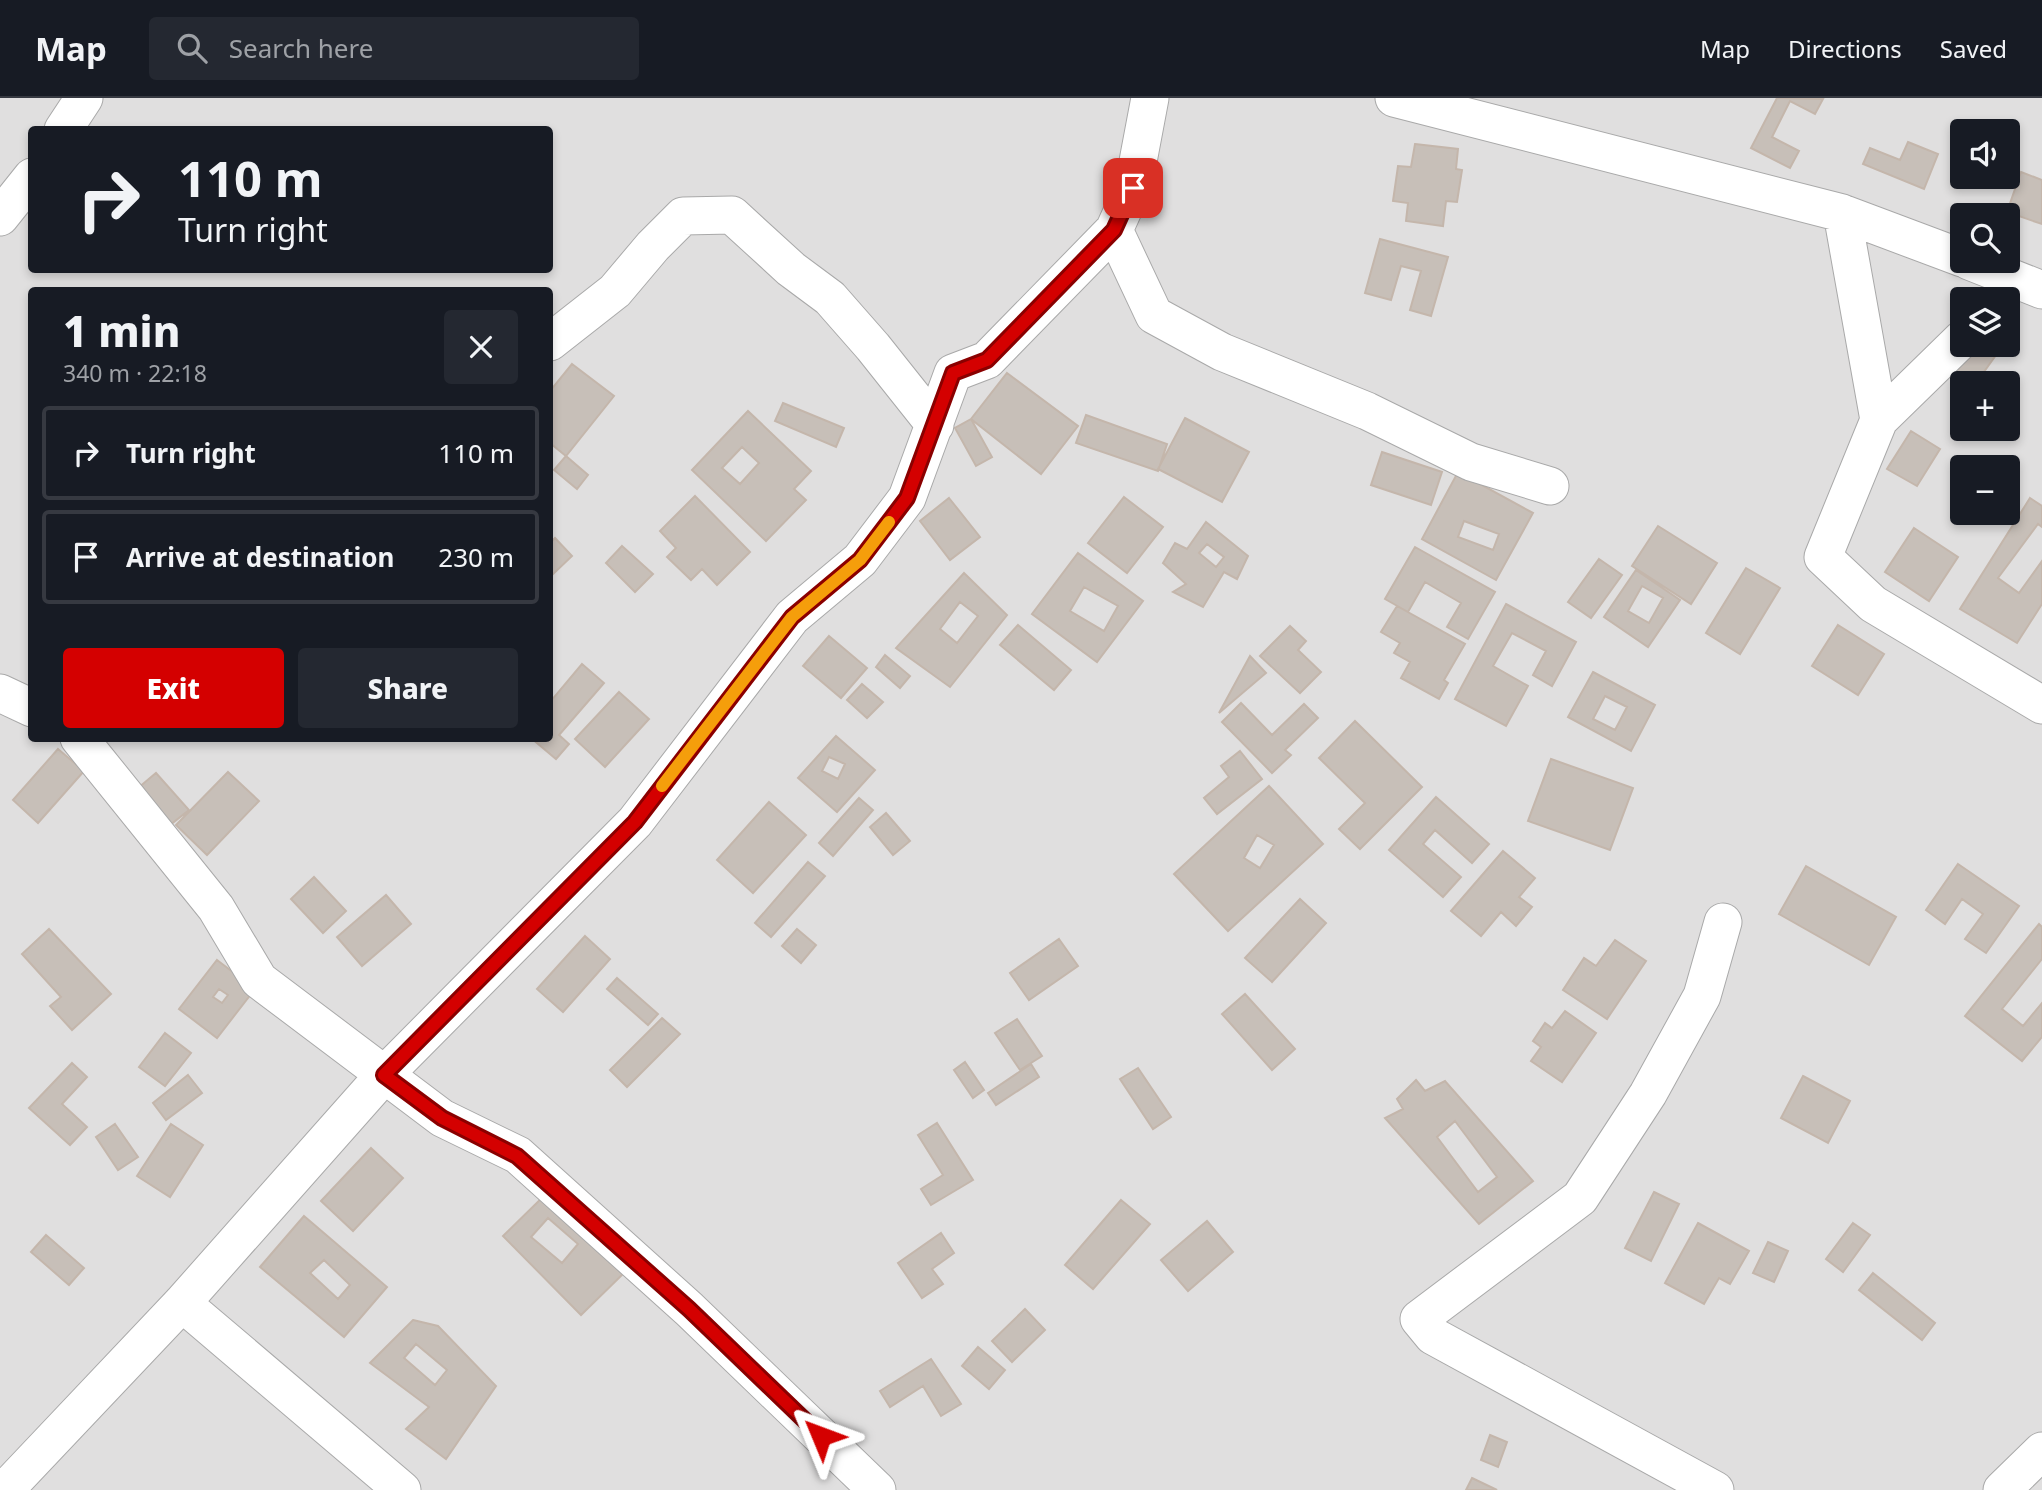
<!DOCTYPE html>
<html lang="en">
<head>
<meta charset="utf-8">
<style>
	:root { --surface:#171b24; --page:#242831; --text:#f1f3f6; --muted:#9ea1a6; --line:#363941; --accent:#d40000 }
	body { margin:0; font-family:"Noto Sans",sans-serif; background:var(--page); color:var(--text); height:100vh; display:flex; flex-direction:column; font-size:26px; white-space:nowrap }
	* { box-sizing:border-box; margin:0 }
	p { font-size:23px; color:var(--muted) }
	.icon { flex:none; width:38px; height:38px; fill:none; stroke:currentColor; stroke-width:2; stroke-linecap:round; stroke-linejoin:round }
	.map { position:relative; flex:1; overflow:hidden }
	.drawer { position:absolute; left:28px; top:189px; width:525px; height:455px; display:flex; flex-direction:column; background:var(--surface); border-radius:7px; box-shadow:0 4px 10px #0003 }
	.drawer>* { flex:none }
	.banner { position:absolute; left:28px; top:28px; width:525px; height:147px; border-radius:7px; box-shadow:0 4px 10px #0003; background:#171b24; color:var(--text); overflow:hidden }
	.buttons { position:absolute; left:1950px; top:21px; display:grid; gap:14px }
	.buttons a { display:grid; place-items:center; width:70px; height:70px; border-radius:7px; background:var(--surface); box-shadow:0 4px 10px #0003; font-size:35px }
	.pin { position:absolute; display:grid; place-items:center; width:60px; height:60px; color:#fff; margin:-30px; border-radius:14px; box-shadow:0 4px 10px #0006 }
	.me { position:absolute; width:77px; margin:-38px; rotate:314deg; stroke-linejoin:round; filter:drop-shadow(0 0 5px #0008) }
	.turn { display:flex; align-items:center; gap:24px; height:147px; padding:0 35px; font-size:32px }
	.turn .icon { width:91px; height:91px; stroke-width:2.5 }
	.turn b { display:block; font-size:49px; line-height:60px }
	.round { display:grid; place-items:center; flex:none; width:74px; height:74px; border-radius:7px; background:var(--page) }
	.overview { display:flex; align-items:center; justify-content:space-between; height:119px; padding:0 35px }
	h1 { font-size:42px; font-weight:800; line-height:52px }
	.action { display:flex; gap:14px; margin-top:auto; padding:14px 35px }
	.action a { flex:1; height:80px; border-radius:7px; background:var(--accent); color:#fff; font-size:28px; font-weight:800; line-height:80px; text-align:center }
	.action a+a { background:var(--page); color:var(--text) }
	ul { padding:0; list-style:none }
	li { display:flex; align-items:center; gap:21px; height:94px; margin:0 14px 10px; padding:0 21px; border:4px solid var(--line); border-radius:7px }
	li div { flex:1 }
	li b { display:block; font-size:26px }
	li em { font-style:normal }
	header { display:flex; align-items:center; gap:42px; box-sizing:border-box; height:98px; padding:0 35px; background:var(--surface); border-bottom:2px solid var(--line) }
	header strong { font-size:33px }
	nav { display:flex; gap:38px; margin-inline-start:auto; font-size:24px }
	.search { width:490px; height:63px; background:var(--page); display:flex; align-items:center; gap:18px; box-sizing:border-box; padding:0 24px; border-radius:7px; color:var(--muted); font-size:26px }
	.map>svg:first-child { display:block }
	.residential { fill:#e0dfdf; fill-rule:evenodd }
	.building { fill:#c7bfb8; stroke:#c4b6ab; stroke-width:2; fill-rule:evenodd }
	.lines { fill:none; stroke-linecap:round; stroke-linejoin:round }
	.minor-casing { stroke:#a9a9a9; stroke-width:39 }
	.minor { stroke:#fff; stroke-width:37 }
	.route-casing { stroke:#8a0000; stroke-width:18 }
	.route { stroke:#d40000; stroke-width:12 }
	.slow { stroke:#f59e0b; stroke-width:12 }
</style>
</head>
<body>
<header>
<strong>Map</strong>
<div class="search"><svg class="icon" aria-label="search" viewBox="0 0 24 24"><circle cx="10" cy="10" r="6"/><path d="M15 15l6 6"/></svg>Search here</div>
<nav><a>Map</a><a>Directions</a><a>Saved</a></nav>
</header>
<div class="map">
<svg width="2042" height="1392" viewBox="0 0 2042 1392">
	<rect width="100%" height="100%" fill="#f2efe9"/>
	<path class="residential" d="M0,0h2042v1392h-2042zM32,32h518v140h-518zM1962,33h45v46h-45zM1962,117h45v46h-45zM32,192h518v448h-518zM1962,201h45v46h-45zM1962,285h45v46h-45zM1962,369h45v46h-45z"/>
	<path class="building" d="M1777,0l46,1 -8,15 -25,-13 -18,36 27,14 -9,17 -39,-20z
		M1908,44l30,12 -14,35 -61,-25 7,-16 30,12z
		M1415,46l43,5 -2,20 6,1 -5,32 -11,-1 -3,25 -37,-5 2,-18 -15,-2 5,-35 13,1z
		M2021,74l21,8v44l-35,-12z
		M1380,141l68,18 -17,59 -21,-6 11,-39 -20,-5 -10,34 -26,-7z
		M1971,247h10l15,10 -20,28h-8l-16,-11z
		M572,266l42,32 -48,60 -16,-13v-52z
		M1007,275l71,53 -37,48 -70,-55z
		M783,305l61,25 -8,19 -61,-26z
		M748,313l63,60 -17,18 12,11 -40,41 -74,-71zM742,349l17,16 -19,21 -18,-16z
		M1086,317l81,29 -9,27 -82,-28z
		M1185,320l64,34 -27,50 -64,-33z
		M971,321l21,38 -16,9 -21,-38z
		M1911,333l29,18 -23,37 -30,-17z
		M1382,354l60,20 -11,33 -60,-20z
		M566,358l22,19 -11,14 -23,-19z
		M1458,374l75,41 -37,67 -74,-41zM1464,423l35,13 -6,16 -35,-13z
		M695,398l55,56 -33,33 -15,-16 -11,11 -24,-23 9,-9 -16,-17z
		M1124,399l39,30 -36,46 -39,-30z
		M949,400l31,39 -30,23 -30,-39z
		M2030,400l12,8v21l-4,-3 -40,54 21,15 23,-32v43l-25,39 -57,-34z
		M1206,424l42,34 -11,23 -13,-7 -21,35 -30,-15 13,-8 -23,-21 12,-20 12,6zM1207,446l17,13 -8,10 -17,-14z
		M1658,428l59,37 -26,41 -59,-38z
		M1914,430l44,29 -29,44 -44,-29z
		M555,440l17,18 -22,21v-34z
		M622,448l31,28 -18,18 -29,-29z
		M1415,449l80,45 -27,47 -21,-12 14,-24 -36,-21 -17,30 -23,-13z
		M1078,455l65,48 -46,61 -65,-48zM1084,489l34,19 -14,25 -34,-20z
		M1599,461l23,16 -31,43 -23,-16z
		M1746,470l34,20 -40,66 -34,-21z
		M1636,472l44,30 -32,47 -44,-30zM1642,488l21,12 -14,25 -21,-12z
		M964,475l43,42 -57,72 -54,-39zM960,504l18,14 -21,27 -17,-14z
		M1506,506l70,38 -24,44 -19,-11 13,-24 -34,-18 -19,33 35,20 -22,40 -51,-27z
		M1397,508l68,38 -21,36 4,3 -9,16 -38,-21 9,-16 -16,-9 6,-10 -19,-11z
		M1018,527l53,45 -17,20 -54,-45z
		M1838,527l46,29 -26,41 -46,-29z
		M1290,528l16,15 -8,9 23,22 -21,21 -40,-37z
		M829,538l38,32 -26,30 -38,-32z
		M885,557l25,21 -10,12 -24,-21z
		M1250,558l16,17 -47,40z
		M582,566l22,19 -45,52 10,9 -13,15 -25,-21h19v-36z
		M1593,574l62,33 -24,46 -63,-34zM1605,598l22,11 -12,23 -22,-11z
		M862,586l21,18 -16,16 -20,-18z
		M619,594l30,27 -44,48 -30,-28z
		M1241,605l31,32 32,-31 14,14 -33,32 6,5 -19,18 -50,-51z
		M1355,623l67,66 -62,62 -21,-20 26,-26 -46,-45z
		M836,638l39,34 -38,42 -39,-34zM829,659l16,7 -7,15 -16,-8z
		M58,651l26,22 -46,52 -25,-23z
		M1240,653l22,28 -45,35 -13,-16 25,-21 -8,-11z
		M1551,661l82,29 -23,62 -82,-29z
		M228,674l31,29 -52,54 -31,-30z
		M156,675l33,37 -19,15 -32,-37z
		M1269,688l54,58 -95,87 -54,-57zM1257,737l17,10 -14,23 -16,-10z
		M1436,699l53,47 -17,19 -37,-33 -12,14 38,33 -18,20 -54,-47z
		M859,700l14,12 -40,46 -14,-13z
		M769,704l37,33 -53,58 -36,-33z
		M886,715l24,28 -17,14 -23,-28z
		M1503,753l32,27 -16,19 13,10 -16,19 -15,-14 -20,24 -30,-25z
		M808,764l17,14 -54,61 -16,-14z
		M1958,766l61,42 -33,47 -21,-14 18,-25 -21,-15 -17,25 -19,-14z
		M1806,768l90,51 -27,48 -90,-51z
		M314,779l32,34 -23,22 -32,-34z
		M386,797l25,29 -49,42 -25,-29z
		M1300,801l26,24 -54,59 -27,-24z
		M2039,826l3,3v32l-40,50 21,17 19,-23v34l-20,24 -57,-45z
		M49,831l62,65 -39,36 -22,-24 11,-9 -39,-43z
		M797,831l19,16 -15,18 -19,-17z
		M585,838l25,23 -47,53 -26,-23z
		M1059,841l19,27 -49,34 -19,-27z
		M1615,842l31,21 -39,58 -44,-29 21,-32 12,8z
		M217,862l38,29 -38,49 -38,-29zM219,891l9,6 -6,8 -9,-6z
		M617,880l41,36 -10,11 -41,-36z
		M1245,896l50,55 -23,21 -50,-56z
		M1565,913l31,22 -34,49 -31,-21 10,-14 -8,-6 12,-18 7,5z
		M662,920l18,16 -53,53 -17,-17z
		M1017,921l25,37 -22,14 -25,-37z
		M165,935l26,20 -26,33 -26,-19z
		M965,964l19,28 -11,8 -19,-28z
		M72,965l15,14 -25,27 25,23 -17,18 -41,-37z
		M1031,966l8,13 -43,28 -8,-12z
		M1138,970l33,49 -18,12 -33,-50z
		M188,977l14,18 -36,27 -13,-17z
		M1803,978l47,25 -22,42 -47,-25z
		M1416,982l9,11 20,-10 88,100 -54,43 -94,-106 18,-9 -6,-10zM1455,1023l42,56 -19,15 -41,-55z
		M937,1025l36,57 -42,25 -10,-16 22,-14 -25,-40z
		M115,1026l23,33 -20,13 -22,-33z
		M171,1026l32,21 -33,52 -33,-21z
		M371,1050l32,30 -50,53 -32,-30z
		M1654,1094l25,12 -28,57 -26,-13z
		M547,1095l78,79 -44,43 -78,-79zM548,1120l30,26 -16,19 -31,-26z
		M1121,1102l29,24 -57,65 -28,-24z
		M304,1118l83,71 -43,50 -84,-70zM324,1162l26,25 -12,14 -28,-26z
		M1207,1123l26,31 -45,39 -27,-31z
		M1698,1125l51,28 -19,33 -11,-6 -15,26 -39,-21z
		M1853,1125l17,12 -27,37 -17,-13z
		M941,1135l13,20 -22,16 11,15 -21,14 -24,-35z
		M46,1137l38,33 -15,17 -38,-33z
		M1768,1144l20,9 -14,31 -21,-9z
		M1873,1175l62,50 -13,17 -63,-50z
		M1025,1211l20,21 -33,32 -20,-21z
		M413,1222l25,6 58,60 -50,73 -40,-30 23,-22 -59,-44zM416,1246l31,26 -12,15 -31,-27z
		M978,1249l27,23 -16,19 -27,-23z
		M931,1261l30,45 -20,12 -18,-30 -33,21 -10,-16z
		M1490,1337l17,7 -9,25 -17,-7z
		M1472,1380l25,12h-31z"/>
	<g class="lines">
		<g class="minor-casing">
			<path id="minor" d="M1150,0l-17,90 -19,42 40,85 68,37 145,59 104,51 79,24
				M1394,0l448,115 120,45
				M63,32l21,-32
				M1842,115l37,207 -56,137 50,47 169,101
				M0,119l32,-40
				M1969,163l73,29
				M550,244l65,-51 38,-45 30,-30 49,-1 59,54 39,29 43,49 62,78
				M1879,322l83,-81
				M0,595l32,15
				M79,640l137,170 43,72 183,138 76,37 171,154 188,181
				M182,1205l220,187
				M5,1392l177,-187 202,-228 251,-253 157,-205 68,-57 47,-62 46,-125 34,-13 127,-130
				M1715,1392l-282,-154 -14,-17 161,-121 68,-104 54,-98 21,-74
				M2002,1392l40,-39"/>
		</g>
		<use href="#minor" class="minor"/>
	</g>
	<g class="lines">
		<g class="route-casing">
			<path id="route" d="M821,1338l-132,-127 -172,-153 -75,-38 -58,-43 251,-253 157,-205 68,-57 47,-62 46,-125 34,-13 127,-130 19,-42"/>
		</g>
		<use href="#route" class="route"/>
		<path class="slow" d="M662,688l130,-169 68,-57 29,-38"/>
	</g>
</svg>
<div class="buttons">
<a><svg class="icon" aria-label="sound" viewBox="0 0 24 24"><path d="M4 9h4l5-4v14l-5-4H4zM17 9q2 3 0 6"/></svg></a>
<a><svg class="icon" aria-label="search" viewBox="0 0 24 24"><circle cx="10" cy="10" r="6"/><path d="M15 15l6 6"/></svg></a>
<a><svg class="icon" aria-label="layers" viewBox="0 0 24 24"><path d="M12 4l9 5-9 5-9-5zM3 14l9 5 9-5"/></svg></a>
<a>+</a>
<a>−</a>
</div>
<div class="pin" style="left:1133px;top:90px;background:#d93025"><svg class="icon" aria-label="arrive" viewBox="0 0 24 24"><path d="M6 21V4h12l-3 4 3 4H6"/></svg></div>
<svg class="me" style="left:821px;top:1338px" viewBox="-20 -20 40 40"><path d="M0-17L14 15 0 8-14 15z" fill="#d40000" stroke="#fff" stroke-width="4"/></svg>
<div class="banner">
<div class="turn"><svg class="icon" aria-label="right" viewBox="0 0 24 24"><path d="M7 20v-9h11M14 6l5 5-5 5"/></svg><div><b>110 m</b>Turn right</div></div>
</div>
<section class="drawer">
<div class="overview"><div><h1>1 min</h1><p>340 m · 22:18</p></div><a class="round"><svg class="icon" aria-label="close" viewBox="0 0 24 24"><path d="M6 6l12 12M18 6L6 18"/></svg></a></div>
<ul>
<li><svg class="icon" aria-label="right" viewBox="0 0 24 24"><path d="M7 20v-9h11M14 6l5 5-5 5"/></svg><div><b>Turn right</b></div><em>110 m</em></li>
<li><svg class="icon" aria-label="arrive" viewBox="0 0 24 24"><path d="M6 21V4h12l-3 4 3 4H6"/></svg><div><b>Arrive at destination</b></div><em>230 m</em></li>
</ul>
<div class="action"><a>Exit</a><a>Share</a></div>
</section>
</div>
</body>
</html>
